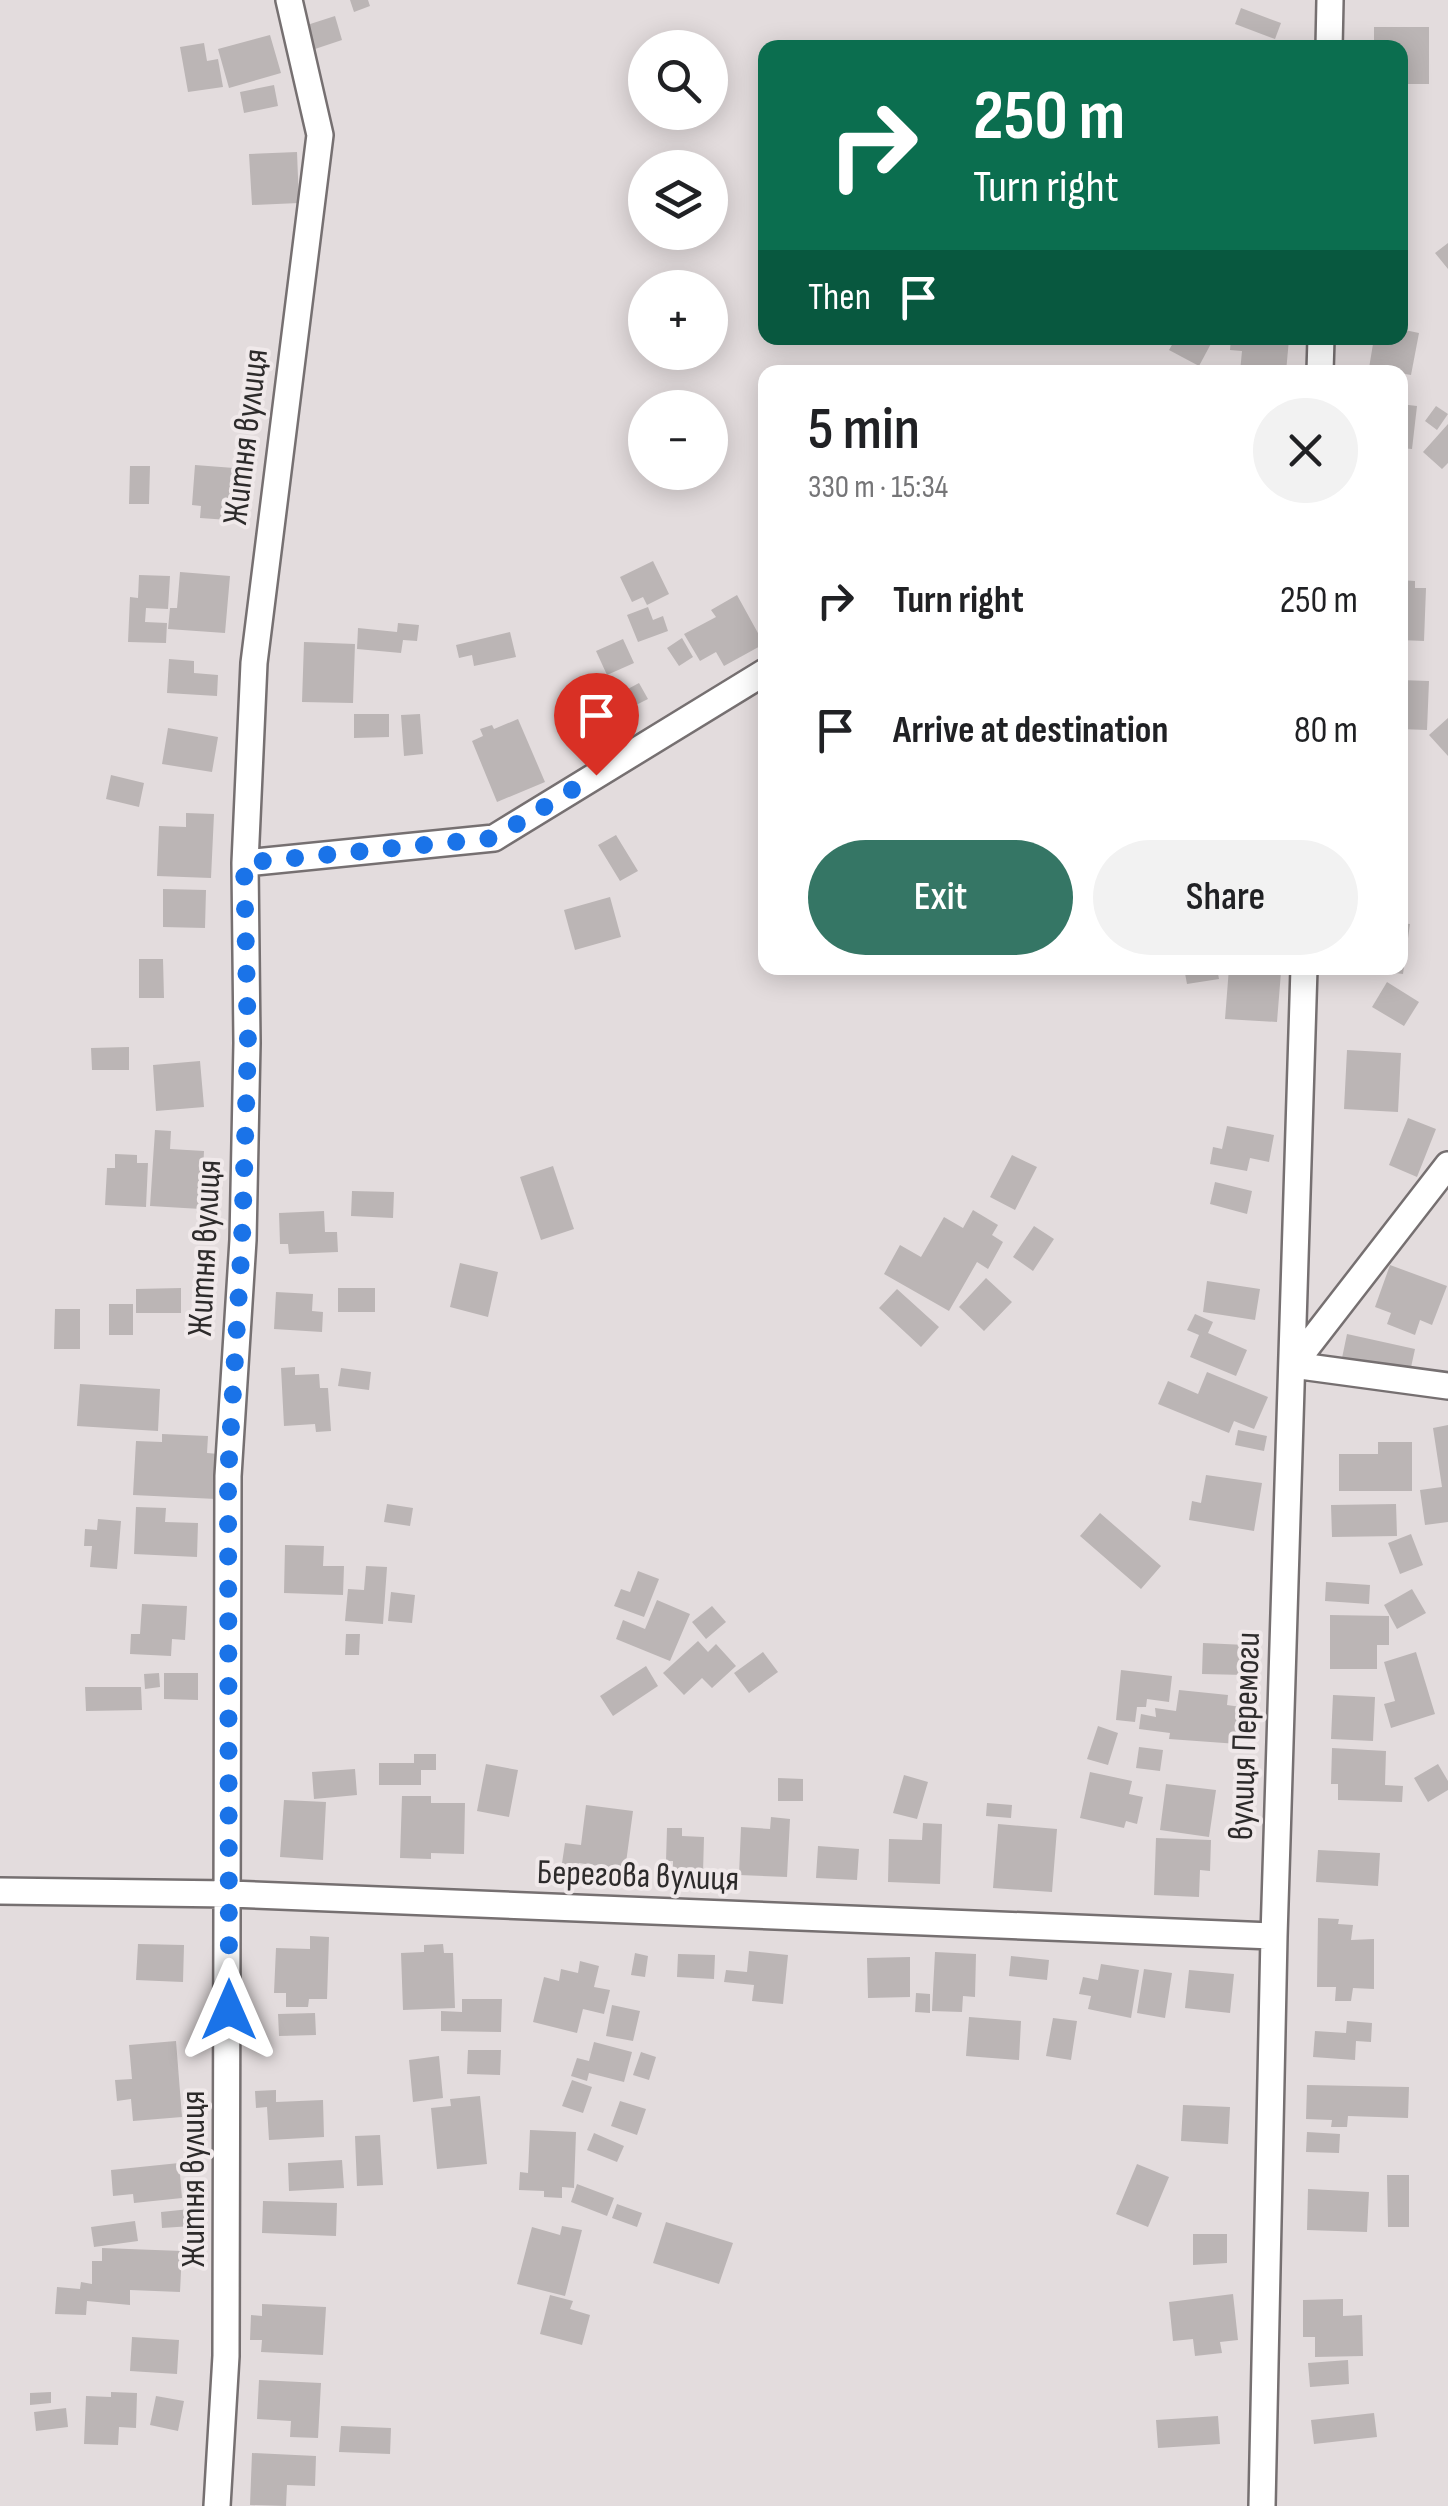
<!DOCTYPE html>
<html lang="en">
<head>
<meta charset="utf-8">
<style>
	:root { --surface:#fff; --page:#f2f2f2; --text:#202124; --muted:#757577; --accent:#357665 }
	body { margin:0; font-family:"Sofia Sans Condensed",sans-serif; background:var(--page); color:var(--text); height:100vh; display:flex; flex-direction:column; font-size:38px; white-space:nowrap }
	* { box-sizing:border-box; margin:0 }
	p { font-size:32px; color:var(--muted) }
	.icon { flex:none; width:55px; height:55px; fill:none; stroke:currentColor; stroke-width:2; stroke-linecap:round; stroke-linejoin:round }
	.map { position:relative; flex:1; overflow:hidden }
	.drawer { position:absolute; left:758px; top:365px; width:650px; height:610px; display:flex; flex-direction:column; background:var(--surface); border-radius:20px; box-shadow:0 5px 25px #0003 }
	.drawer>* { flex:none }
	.hud { position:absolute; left:758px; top:40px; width:650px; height:305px; border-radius:20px; box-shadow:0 5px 25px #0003; background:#0b6e4f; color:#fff; overflow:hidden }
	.fabs { position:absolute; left:628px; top:30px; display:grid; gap:20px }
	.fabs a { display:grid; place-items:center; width:100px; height:100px; border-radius:50%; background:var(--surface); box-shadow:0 5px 25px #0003; font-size:50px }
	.pin { position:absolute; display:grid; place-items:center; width:85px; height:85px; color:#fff; margin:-102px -42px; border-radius:50% 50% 50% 0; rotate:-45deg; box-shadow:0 0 10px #0007 }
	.pin .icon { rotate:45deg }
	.me { position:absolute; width:110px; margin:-55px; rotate:0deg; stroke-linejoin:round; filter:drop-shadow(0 0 8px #0008) }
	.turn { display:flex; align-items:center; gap:35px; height:210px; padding:0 50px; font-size:45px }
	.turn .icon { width:130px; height:130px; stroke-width:2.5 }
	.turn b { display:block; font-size:70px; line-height:85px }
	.then { display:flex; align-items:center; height:95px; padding:0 50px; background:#0003; gap:20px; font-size:38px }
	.round { display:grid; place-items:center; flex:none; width:105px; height:105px; border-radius:52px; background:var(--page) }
	.overview { display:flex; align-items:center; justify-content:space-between; height:170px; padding:0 50px }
	h1 { font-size:60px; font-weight:600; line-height:75px }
	.action { display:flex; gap:20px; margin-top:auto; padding:20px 50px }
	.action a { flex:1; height:115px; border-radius:60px; background:var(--accent); color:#fff; font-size:40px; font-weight:600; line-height:115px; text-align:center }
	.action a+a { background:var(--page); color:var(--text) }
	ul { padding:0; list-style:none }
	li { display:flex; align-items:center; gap:30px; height:130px; padding:0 50px }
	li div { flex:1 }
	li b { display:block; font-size:38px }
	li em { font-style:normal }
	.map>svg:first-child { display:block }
	.building { fill:#bbb5b5 }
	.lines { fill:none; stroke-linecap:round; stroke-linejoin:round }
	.minor-casing { stroke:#767071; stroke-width:30 }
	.minor { stroke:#fff; stroke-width:25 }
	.route { stroke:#1a73e8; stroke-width:18; stroke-dasharray:0 32.4 }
	.labels { text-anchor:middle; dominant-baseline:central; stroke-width:8; stroke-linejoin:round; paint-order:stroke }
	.street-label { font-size:35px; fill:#2d2b2b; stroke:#f0e9ea }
</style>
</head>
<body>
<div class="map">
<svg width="1448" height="2506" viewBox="0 0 1448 2506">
	<rect width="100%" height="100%" fill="#e3dcdd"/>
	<path class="building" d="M350,0h18l2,6 -16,6z
		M1241,8l40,15 -6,16 -40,-15z
		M335,16l7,24 -30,10 -8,-24z
		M1374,27h55v57h-29v-36h-26z
		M270,35l11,38 -52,15 -11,-39z
		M204,43l3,18 11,-2 5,28 -35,5 -8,-45z
		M274,85l4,21 -34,7 -4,-21z
		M297,152l2,51 -47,2 -3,-51z
		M1448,243v26l-13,-16z
		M1400,329l19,4 -8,42 -42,-7 5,-30h26z
		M1176,338h38l-15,28 -30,-16z
		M1231,338l58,1 -3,33h-46l2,-21 -12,-1z
		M1400,404l17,2 -5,43 -12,-1z
		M1436,406l12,8 -11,16 -12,-9z
		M1448,424v39l-6,6 -19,-17z
		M195,465l52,4 -4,52 -43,-3 1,-12 -9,-1z
		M130,466h20l-1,38h-20z
		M653,561l16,33 -22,11 -4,-8 -11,5 -12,-25z
		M180,572l50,4 -5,57 -57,-4 2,-21h7z
		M139,575l31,1 -2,33 -22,-1 -1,14 22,1 -1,20 -38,-1 2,-45 8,1z
		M1400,580l15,1v7h11l-2,53 -24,-1z
		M737,595l27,49 -40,22 -8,-14 -16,9 -16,-27 32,-17 -5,-7z
		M648,607l5,13 10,-4 5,15 -30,11 -11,-27z
		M398,623l21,2 -2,16 -14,-1 -2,13 -44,-4 1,-21 39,4z
		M510,632l6,25 -42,9 -2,-11 -13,3 -3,-13z
		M682,638l11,19 -14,9 -12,-18z
		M623,639l11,24 -27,12 -11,-24z
		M304,642l51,2 -2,59 -51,-1z
		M169,659l25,2v12l24,2 -1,21 -50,-3z
		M1400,680l29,1 -2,49 -27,-1z
		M639,683l9,16 -14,7 -8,-16z
		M604,695l22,38 -31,19 -22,-38z
		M354,714h35v23l-35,1z
		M420,714l3,40 -19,2 -3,-41z
		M1448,718v38l-19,-21z
		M518,719l27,63 -48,20 -25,-61 11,-5 -3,-7 12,-4 2,4z
		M168,728l50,9 -6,35 -50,-8z
		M111,775l33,8 -5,24 -33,-8z
		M186,813l28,1 -3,64 -54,-2 2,-50 27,1z
		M616,835l22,36 -18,10 -22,-36z
		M163,889l43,1 -1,38 -42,-1z
		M610,897l11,40 -46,13 -11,-40z
		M1400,923l10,1 -7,50 -31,-4 28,-2z
		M139,959h24l1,39h-25z
		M1184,968h33l2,11 -32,5z
		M1229,968l52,4 -4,50 -52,-3z
		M1387,982l32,20 -15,24 -32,-19z
		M129,1047v23h-37l-1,-22z
		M1347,1050l54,3 -3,59 -54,-3z
		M200,1061l4,46 -48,4 -3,-46z
		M1408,1118l28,11 -19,48 -28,-12z
		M1227,1126l47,9 -5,27 -19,-4 -3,13 -37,-7 3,-17 9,2z
		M155,1130l16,1 -1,18 34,2 -3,58 -51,-3z
		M115,1154l22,1v8h11l-2,44 -41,-2 2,-37h8z
		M1012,1155l25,12 -22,43 -25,-13z
		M553,1166l21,63 -33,11 -21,-63z
		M1215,1182l37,9 -5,23 -37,-10z
		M352,1191l42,1 -1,26 -42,-2z
		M973,1210l25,15 -6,10 11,7 -15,27 -11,-7 -28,49 -65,-37 16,-29 21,12 23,-40 19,11z
		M324,1211l1,21h12l1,20 -49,2 -1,-10h-8l-1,-31z
		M1034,1226l20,13 -21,32 -20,-14z
		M460,1263l38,9 -10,45 -38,-10z
		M1390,1265l57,21 -15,39 -12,-5 -5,15 -28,-11 4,-11 -16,-6z
		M986,1278l26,24 -28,29 -25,-24z
		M1207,1281l53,8 -5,31 -52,-8z
		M181,1288v25h-45v-24z
		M338,1288h37v24h-37z
		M897,1289l42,38 -18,20 -42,-39z
		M276,1292l37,2 -1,17 11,1 -1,20 -48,-3z
		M109,1304h24v31h-24z
		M55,1309h25v40h-26z
		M1195,1314l18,8 -5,11 39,17 -11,26 -46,-19 9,-22 -12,-5z
		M1347,1334l68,15 -5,23 -68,-14z
		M295,1367v8l24,-1 1,14h8l3,43 -15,1 -1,-8 -31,2 -3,-58z
		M341,1368l30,4 -2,18 -31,-4z
		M1207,1372l61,25 -14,32 -20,-8 -5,12 -71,-29 10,-23 30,13z
		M80,1384l80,5 -2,42 -81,-5z
		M1448,1425v97l-23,3 -5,-35 22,-3 -9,-59z
		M1238,1430l29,6 -3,15 -29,-6z
		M162,1434l46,2 -1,17 12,1 -3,45 -83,-4 3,-54 26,1z
		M1378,1442h34v49h-73v-37h39z
		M1206,1475l56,8 -8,48 -65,-11 3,-19 9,2z
		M387,1504l26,4 -3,18 -26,-4z
		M1396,1504l1,32 -65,1 -1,-32z
		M136,1507l30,1 -1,14 33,1 -1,34 -63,-3z
		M1100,1513l61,53 -20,23 -61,-53z
		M98,1519l23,2 -4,48 -27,-2 2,-21h-8l1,-17 12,1z
		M1411,1534l12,31 -23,9 -12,-31z
		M285,1545l39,1 -1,20h21l-1,29 -59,-2z
		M366,1566l21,1 -4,57 -38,-3 3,-32 16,1z
		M638,1571l21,8 -15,38 -30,-11 7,-17 9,3z
		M1326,1582l44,3 -1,19 -44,-3z
		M1412,1589l14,24 -29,16 -13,-24z
		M391,1592l24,3 -3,28 -24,-2z
		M657,1600l33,14 -20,47 -54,-22 7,-19 22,9z
		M142,1604l45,2 -2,34 -13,-1 -1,17 -41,-2 1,-20h9z
		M712,1606l14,16 -20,17 -14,-17z
		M1330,1615l59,1v29h-12v24h-47z
		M346,1634h14l-1,21h-14z
		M698,1641l10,11 8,-8 20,22 -24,22 -10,-10 -18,17 -21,-22z
		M1203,1643l43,2 -1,30 -43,-1z
		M763,1652l15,20 -29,21 -15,-20z
		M1416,1652l19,62 -44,14 -7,-24 11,-3 -11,-39z
		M646,1666l12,20 -45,30 -13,-20z
		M1121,1670l51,6 -3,26 -22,-3 -1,8h-9l-2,15 -19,-2z
		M159,1673l1,14 -15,2 -1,-15z
		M164,1673h34v27l-34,-1z
		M85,1687h56l1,23 -56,1z
		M1179,1690l49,5 -1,10 14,2 -3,37 -69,-5 1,-6 -31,-4 2,-15 15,3 -1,-9 21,3z
		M1333,1695l42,2 -2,44 -42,-2z
		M1098,1726l20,7 -10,32 -21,-6z
		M1139,1747l24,3 -3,21 -24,-3z
		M1332,1748l54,3 -1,34 18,1 -1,16 -64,-2v-16h-7z
		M414,1754h22v16h-15v15h-42v-22h35z
		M486,1764l32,6 -9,47 -32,-6z
		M1438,1764l10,17v9l-20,12 -14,-24z
		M355,1769l2,26 -43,4 -2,-27z
		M1090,1772l42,9 -3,13 14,3 -6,27 -11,-3 -2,7 -44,-10z
		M904,1775l24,7 -11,37 -24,-6z
		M778,1778l25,1v22h-25z
		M1166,1784l50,6 -7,47 -49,-7z
		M402,1796h29v7h34l-1,51 -33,-1v6l-31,-1z
		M284,1800l42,2 -3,58 -43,-3z
		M987,1803l25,2 -1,13 -25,-2z
		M586,1805l47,6 -8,59 -46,-7 -2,9 -16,-2 4,-27 16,2z
		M771,1817l19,2 -3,58 -48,-2 2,-48 29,2z
		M923,1823l19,1 -2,60 -52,-2 1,-43 33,1z
		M998,1824l59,5 -5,63 -59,-4z
		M667,1828h15v8l22,1 -1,36 -30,-1v-11h-7z
		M1156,1838l55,2 -1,31 -10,-1 -1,27 -45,-2z
		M818,1846l41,3 -2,31 -41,-2z
		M1318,1850l62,3 -2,33 -62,-4z
		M1318,1918l21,1 -1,5 15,1 -2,15 23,-1v50l-21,-1 -2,13h-16l1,-14h-19z
		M310,1936l19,1 -2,62h-18l-1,8h-22v-14h-12l2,-45 34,1z
		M138,1944l46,1 -1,37 -47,-2z
		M443,1944l1,9h9l2,55 -52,2 -2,-57 23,-1v-7z
		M749,1951l39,4 -5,49 -31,-3 2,-16 -30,-3 2,-12 21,2z
		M935,1952l41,2 -1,43 -12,-1 -1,16 -30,-1z
		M635,1953l13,3 -3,21 -14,-2z
		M678,1954l37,1 -1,24 -37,-2z
		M1011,1956l38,4 -2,20 -38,-4z
		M910,1957v40l-42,1 -1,-40z
		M580,1961l19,5 -5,21 16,3 -6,24 -21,-5 -6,24 -44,-11 11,-45 15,4 2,-12 17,4z
		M1101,1964l38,6 -8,48 -43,-9 3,-13 -12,-2 4,-17 15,3z
		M1144,1969l28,4 -7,45 -28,-5z
		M1189,1970l45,4 -4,39 -45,-5z
		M916,1993l14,1v19l-15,-1z
		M462,1999h40l-1,33 -60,-1v-20l21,1z
		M612,2005l28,6 -7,30 -27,-5z
		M315,2013l1,22 -37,1 -1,-22z
		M969,2017l52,4 -2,39 -53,-4z
		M1053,2018l24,3 -6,39 -25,-4z
		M1347,2021l25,2 -1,19 -15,-1 -1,19 -42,-3 2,-26 31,2z
		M176,2041l6,76 -49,4 -2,-22 -14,2 -2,-21 17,-1 -3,-34z
		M594,2042l38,10 -8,30 -35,-9 -2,8 -16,-5 6,-18 12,3z
		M468,2050h33l-1,25 -33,-1z
		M641,2052l15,5 -7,23 -16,-5z
		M439,2056l4,42 -30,4 -4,-42z
		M572,2080l20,7 -9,26 -21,-7z
		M1307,2085l102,2 -1,31 -60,-2 -1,11h-16l1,-7 -26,-1z
		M276,2090v12l47,-2 1,37 -55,3 -2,-33 -11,1 -1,-17z
		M480,2096l7,68 -50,5 -6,-61 20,-2 -1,-7z
		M620,2101l26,8 -9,26 -26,-9z
		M1183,2105l47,2 -2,37 -47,-3z
		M530,2130l46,2 -2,56 -12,-1v11l-18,-1v-6l-25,-1 1,-18 8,1z
		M1307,2132l33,2 -1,19 -33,-1z
		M594,2133l30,13 -7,16 -30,-12z
		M380,2135l3,50 -26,1 -2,-50z
		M342,2160l2,28 -55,3 -1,-28z
		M179,2163l3,35 -48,5 -1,-9 -20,2 -2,-26z
		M1137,2164l32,13 -21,50 -32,-13z
		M1387,2175h22v52h-21z
		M577,2184l37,14 -7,18 -36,-14z
		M1308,2189l61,3 -2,40 -60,-2z
		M263,2201l74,2 -1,33 -74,-3z
		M617,2204l25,9 -5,14 -25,-9z
		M190,2209l2,17 -30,2 -1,-16z
		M135,2221l3,20 -44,6 -3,-20z
		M666,2222l67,21 -14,41 -66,-21z
		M562,2226l20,4 -17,66 -48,-12 15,-57 28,8z
		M1193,2234h34v29l-34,2z
		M102,2248l80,3 -2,41 -50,-2v15l-43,-4 -1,14 -31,-1 2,-27 23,2 1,-7 11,2v-23h10z
		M1233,2294l5,46 -18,2 2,11 -27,3 -2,-17 -20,2 -4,-39z
		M550,2295l23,6 -3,8 20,6 -8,30 -42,-11z
		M1343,2299v17l19,-1 1,41 -48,1v-20h-12v-37z
		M262,2304l64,3 -3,48 -62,-3 1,-12h-12l1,-25 11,1z
		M132,2337l47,3 -2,34 -47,-3z
		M1348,2360l1,24 -39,3 -2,-24z
		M259,2380l62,3 -3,55 -28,-1 1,-16 -34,-2z
		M51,2392v11l-21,2v-12z
		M111,2392l26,1 -1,35 -17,-1 -1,18 -34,-1 2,-48 25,1z
		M156,2396l28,5 -6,30 -28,-6z
		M66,2408l2,19 -32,4 -2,-19z
		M1374,2413l3,24 -63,7 -3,-24z
		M1218,2416l2,28 -62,4 -2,-28z
		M341,2426l50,2 -1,26 -51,-2z
		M252,2453l64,3 -1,30 -28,-1 -1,21 -36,-1z"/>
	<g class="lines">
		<g class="minor-casing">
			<path id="minor" d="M1329,48l1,-48
				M1320,372l1,-34
				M245,863l249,-25 271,-166
				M1293,1365l155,-200
				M1293,1365l155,21
				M0,1891l230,3 1044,42
				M217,2506l9,-150 2,-880 15,-236 4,-197 -2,-180 9,-200 66,-528 -31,-135
				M1262,2506l12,-570 30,-968"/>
		</g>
		<use href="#minor" class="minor"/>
	</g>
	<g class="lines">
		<path class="route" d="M229,2010l-1,-534 14,-236 6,-197 -4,-180 250,-25 102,-63"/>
	</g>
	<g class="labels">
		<g class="street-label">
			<text transform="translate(246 437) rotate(-83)">Житня вулиця</text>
			<text transform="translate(205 1248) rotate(-87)">Житня вулиця</text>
			<text transform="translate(1245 1736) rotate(-88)">вулиця Перемоги</text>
			<text transform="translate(638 1876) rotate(2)">Берегова вулиця</text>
			<text transform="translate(193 2179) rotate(-90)">Житня вулиця</text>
		</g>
	</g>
</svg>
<div class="fabs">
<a><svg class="icon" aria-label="search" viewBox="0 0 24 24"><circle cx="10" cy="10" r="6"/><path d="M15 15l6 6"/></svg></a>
<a><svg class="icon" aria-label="layers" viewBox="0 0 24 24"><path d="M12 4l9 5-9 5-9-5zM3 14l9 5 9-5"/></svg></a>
<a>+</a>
<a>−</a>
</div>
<div class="pin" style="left:596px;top:775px;background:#d93025"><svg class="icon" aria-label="arrive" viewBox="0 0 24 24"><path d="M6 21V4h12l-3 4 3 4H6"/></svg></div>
<svg class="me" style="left:229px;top:2010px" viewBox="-20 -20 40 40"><path d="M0-17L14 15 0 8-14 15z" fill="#1a73e8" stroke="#fff" stroke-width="4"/></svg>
<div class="hud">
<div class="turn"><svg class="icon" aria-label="right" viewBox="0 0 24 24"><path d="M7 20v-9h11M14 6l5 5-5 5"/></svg><div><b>250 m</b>Turn right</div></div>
<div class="then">Then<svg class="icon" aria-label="arrive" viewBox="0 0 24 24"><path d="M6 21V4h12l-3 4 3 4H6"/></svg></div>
</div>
<section class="drawer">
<div class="overview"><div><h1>5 min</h1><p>330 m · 15:34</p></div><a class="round"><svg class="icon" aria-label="close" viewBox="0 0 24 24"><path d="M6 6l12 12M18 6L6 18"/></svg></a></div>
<ul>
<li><svg class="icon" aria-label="right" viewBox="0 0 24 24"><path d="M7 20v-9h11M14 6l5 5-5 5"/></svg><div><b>Turn right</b></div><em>250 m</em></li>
<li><svg class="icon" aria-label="arrive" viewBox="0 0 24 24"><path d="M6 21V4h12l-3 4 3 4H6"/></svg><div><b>Arrive at destination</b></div><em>80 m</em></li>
</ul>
<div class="action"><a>Exit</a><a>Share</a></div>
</section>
</div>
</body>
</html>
